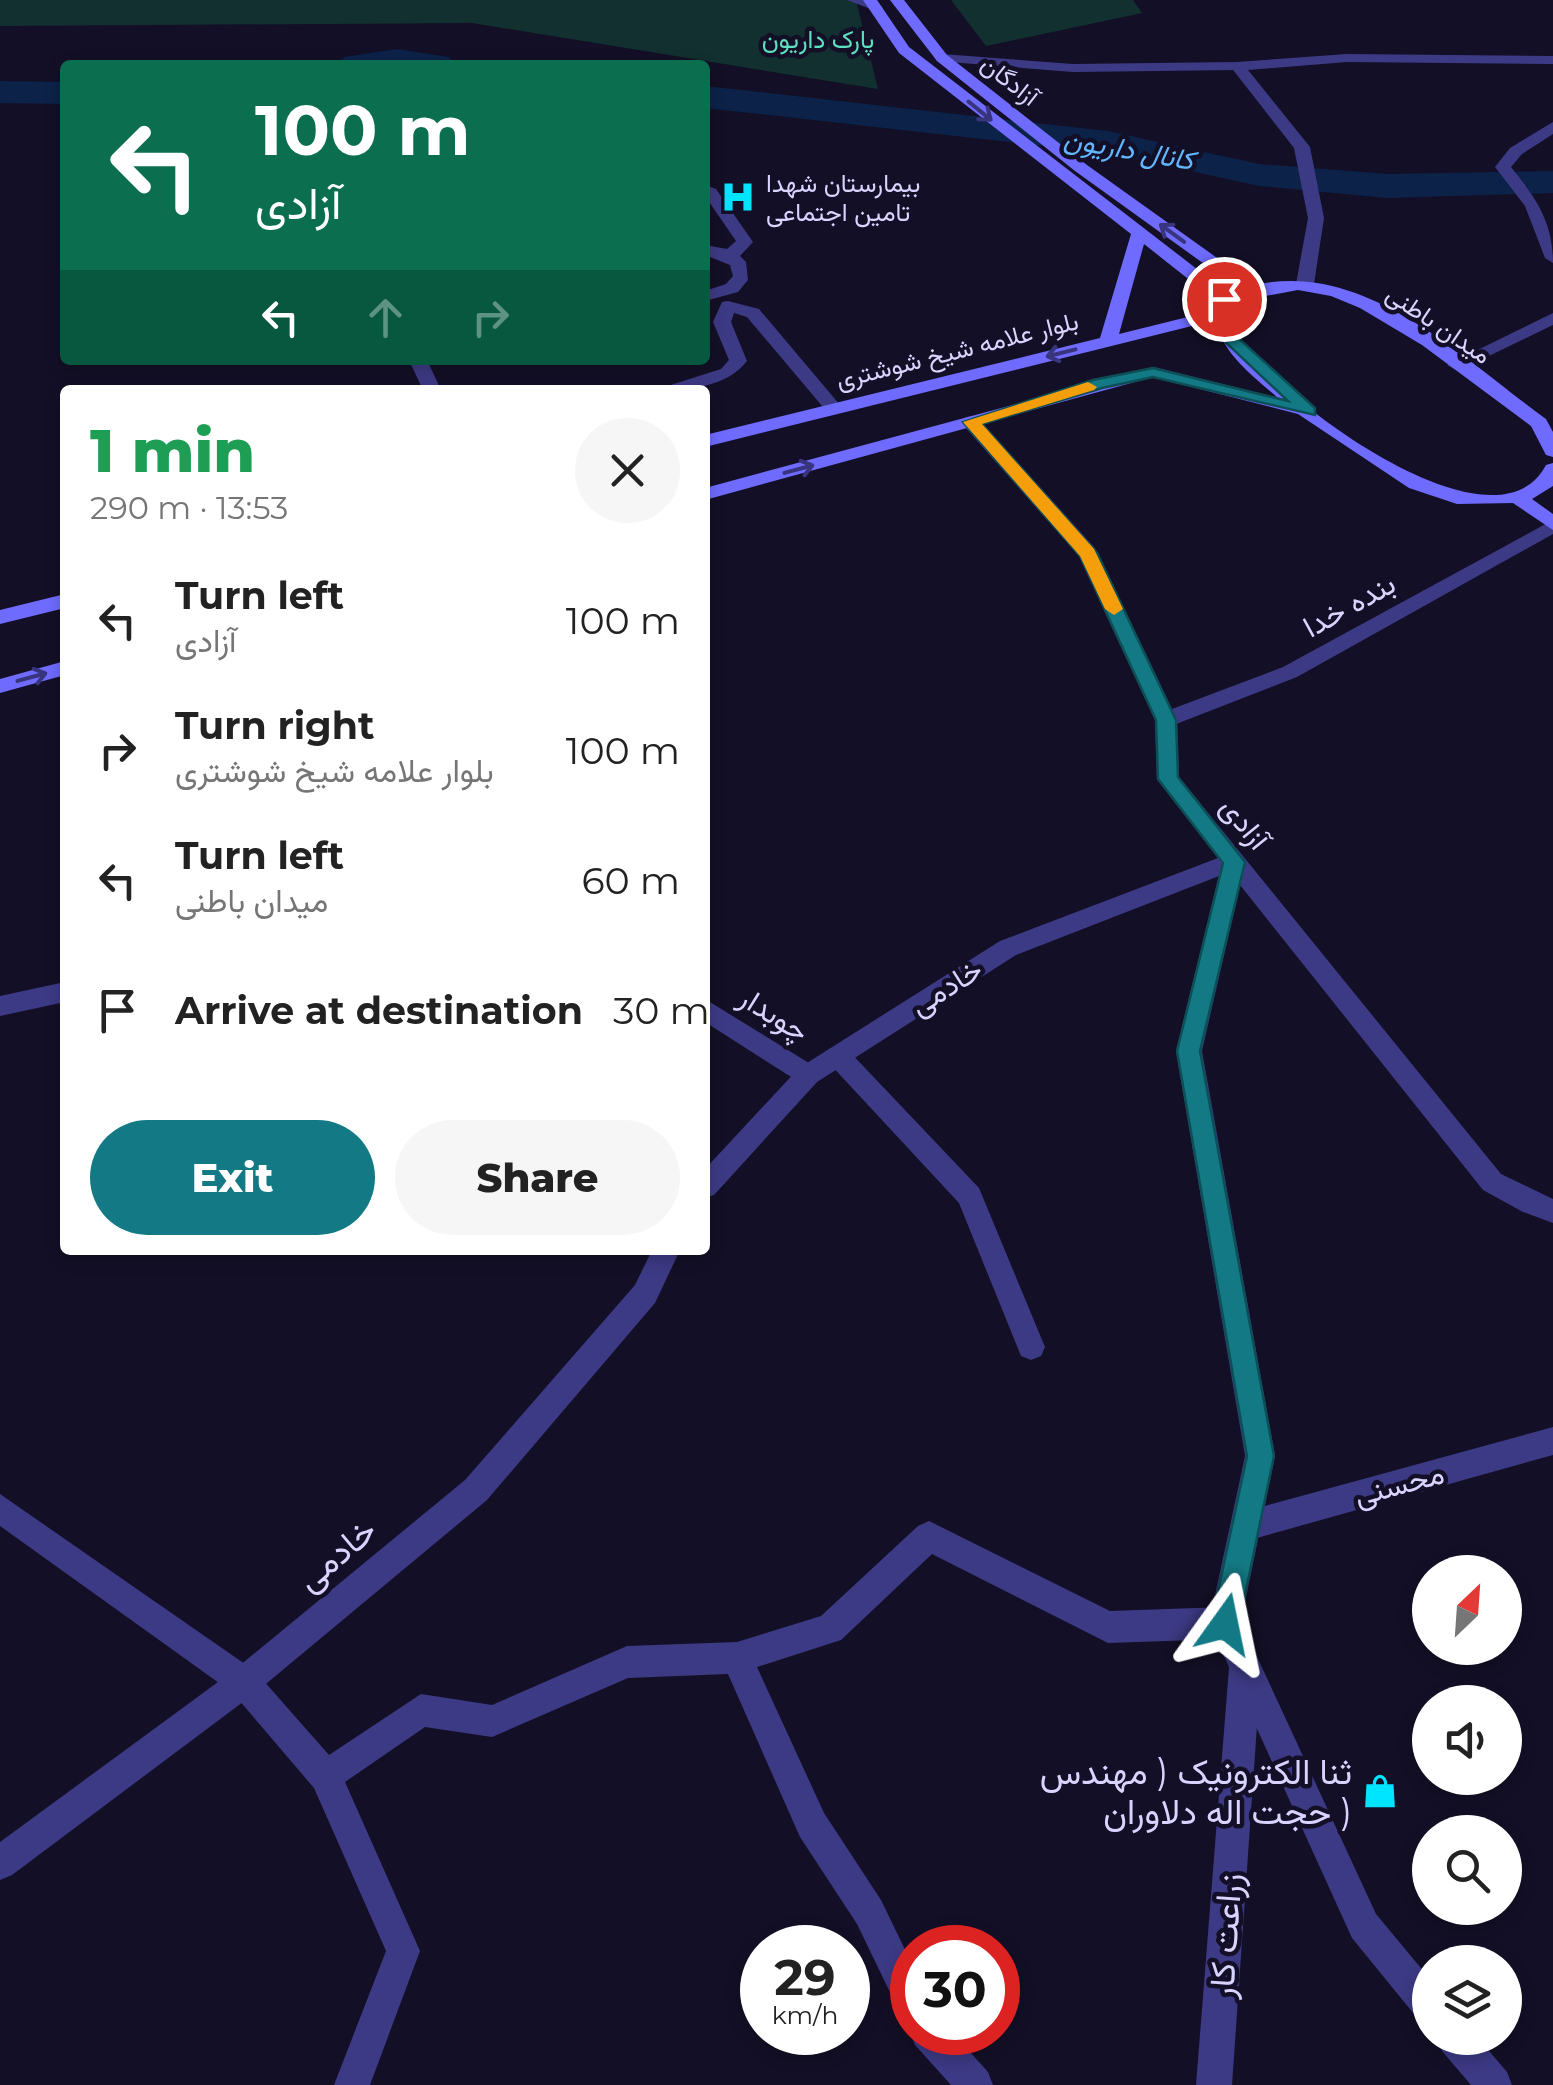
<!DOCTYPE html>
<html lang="en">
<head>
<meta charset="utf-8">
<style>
	:root { --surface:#fff; --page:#f6f6f6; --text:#222; --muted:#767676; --accent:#137a85 }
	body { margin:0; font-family:Montserrat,Vazirmatn,sans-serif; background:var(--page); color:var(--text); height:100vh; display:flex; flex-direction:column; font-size:38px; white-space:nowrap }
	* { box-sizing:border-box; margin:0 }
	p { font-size:32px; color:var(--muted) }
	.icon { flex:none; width:55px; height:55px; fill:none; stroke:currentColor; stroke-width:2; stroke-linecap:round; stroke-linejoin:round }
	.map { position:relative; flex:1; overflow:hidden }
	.side { position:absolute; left:60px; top:385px; width:650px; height:870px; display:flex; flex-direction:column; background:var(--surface); border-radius:10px; box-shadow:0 5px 15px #0003 }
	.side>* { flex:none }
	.top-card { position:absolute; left:60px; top:60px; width:650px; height:305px; border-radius:10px; box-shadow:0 5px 15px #0003; background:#0b6e4f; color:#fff; overflow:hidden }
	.needle { width:65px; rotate:25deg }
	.tools { position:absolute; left:1412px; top:1555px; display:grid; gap:20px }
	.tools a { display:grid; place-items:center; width:110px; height:110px; border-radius:50%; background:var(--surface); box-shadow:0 5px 15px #0003; font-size:50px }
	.speed { position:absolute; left:740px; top:1925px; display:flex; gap:20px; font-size:50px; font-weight:700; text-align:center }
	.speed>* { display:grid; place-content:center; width:130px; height:130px; border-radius:50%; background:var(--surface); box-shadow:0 5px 15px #0003; line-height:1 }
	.speed small { font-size:25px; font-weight:400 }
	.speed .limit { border:15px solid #d22; background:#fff; color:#111 }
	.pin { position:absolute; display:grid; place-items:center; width:85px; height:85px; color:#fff; margin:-42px; border:5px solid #fff; border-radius:50%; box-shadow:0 2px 10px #0007 }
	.me { position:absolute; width:110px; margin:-55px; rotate:12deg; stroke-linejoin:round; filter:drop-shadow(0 0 8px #0008) }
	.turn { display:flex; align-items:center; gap:35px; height:210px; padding:0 30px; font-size:45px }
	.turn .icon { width:130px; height:130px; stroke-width:2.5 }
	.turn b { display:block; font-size:70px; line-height:85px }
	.lanes { display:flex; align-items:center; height:95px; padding:0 30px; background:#0003; justify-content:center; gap:50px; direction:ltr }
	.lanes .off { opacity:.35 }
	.round { display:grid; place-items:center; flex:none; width:105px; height:105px; border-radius:52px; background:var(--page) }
	.head { display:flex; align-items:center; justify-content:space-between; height:170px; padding:0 30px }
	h1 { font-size:60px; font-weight:800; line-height:75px; color:#1e9e55 }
	.button { display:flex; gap:20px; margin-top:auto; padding:20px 30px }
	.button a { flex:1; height:115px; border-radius:60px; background:var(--accent); color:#fff; font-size:40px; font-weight:800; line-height:115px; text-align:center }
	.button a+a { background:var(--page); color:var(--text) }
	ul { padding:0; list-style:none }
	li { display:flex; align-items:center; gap:30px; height:130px; padding:0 30px }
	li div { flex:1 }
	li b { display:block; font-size:38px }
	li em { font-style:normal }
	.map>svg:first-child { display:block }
	.green { fill:#12302f }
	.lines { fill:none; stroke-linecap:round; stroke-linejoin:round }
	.canal { fill:#0c2248; fill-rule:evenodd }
	.service { fill:#3d3a85; fill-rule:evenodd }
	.minor { fill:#3d3a85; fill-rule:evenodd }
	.secondary { fill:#6f6bff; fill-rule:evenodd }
	.oneway { stroke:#38347d }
	.route { fill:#137a85; stroke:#0c4f56; stroke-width:2.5 }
	.slow { fill:#f59e0b }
	.labels { text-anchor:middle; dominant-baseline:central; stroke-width:9; stroke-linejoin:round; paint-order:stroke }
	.far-park-label { font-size:25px; fill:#5fe0c0; stroke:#130f26 }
	.far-street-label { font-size:25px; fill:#d9d4ff; stroke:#130f26 }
	.far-poi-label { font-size:25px; fill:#d9d4ff; stroke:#130f26; text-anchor:start }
	.far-water-label { font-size:28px; font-style:italic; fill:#62b6ff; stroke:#130f26 }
	.street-label { font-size:30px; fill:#d9d4ff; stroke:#130f26 }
	.near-street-label { font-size:35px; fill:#d9d4ff; stroke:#130f26 }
	.near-poi-label { font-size:35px; fill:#d9d4ff; stroke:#130f26; text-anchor:end }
</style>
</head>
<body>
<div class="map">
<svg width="1553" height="2085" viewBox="0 0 1553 2085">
	<rect width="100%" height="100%" fill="#130f26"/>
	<path class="green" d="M0,0h856l22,89 -406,-66 -472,3z
		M951,0h182l9,13 -156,33z"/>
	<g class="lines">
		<path class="canal" d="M397,49l52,8 5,8h-115l5,-8z
			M0,81l65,1v22l-65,-1z
			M705,86l403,45 151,33 129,10 165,-3v22l-165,5 -129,-12 -151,-33 -403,-45z"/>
		<path class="service" d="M942,54l131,10 164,-2 7,4 -7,4 -164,2 -136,-11 -2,-3z
			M705,185l11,4 37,53 -13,14 6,6 2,18 -10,12 -33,9v-10l21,-7 7,-8 -3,-11 -25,-10v-10l22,4 9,-8 -31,-45z
			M728,301l31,8 81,96v8h-12l-81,-96 -13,-4 -3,9 16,39c-21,27 -60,29 -92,29l66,-21 8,-9 -16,-38 9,-20z
			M409,360h18l14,30h-18z
			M971,416l7,2 117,130 77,161 111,-42 270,-147v14l-256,143 -131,51 -11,-8 -76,-164 -115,-130v-8z
			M65,982v20l-65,14v-20z
			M705,999l112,69 4,7 -4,7 -9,3 -9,-3 -94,-60z
			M838,1046l9,3 132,139 66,159 -4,9 -10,4 -10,-4 -62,-153 -130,-140 -4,-7 4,-7z
			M1553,1427v28l-307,86 -11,-5 -4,-10 4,-10 11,-5z
			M0,1494l255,177 74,84 92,-61 71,11 135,-59 110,-4 84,-26 97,-90 11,-5 181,90 115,-4 11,5 5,11 -5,11 -11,5 -117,4 -176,-89 -91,86 -84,27 67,146 57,87 31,64v55l-12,-6 -43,-89 -57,-87 -72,-163 -100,4 -136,59 -67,-10 -80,55 75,169 -50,134h-36l52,-134 -72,-163 -81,-95 -233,-167z
			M1245,1652l11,5 5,11 -29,417h-36l33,-417 5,-11z
			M912,2027v5h40l36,40 5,13h-42l-36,-40 -5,-13z"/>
		<path class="minor" d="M847,0h21l15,7 -7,4z
			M1347,54l206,2v8l-206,-2 -99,8 62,77 14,71 -10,66 -9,5 -9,-5 12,-66 -14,-70 -64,-82 7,-4z
			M1553,122v12l-31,20 -11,13c25,31 42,55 42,96l-8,-5 -20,-52 -30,-39 15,-19z
			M1553,313v12l-91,44 -6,1 -9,-5z
			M1166,712l11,8 2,57 322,397 52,25v24l-30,-11 -40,-22 -243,-305 -38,166 73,405 -34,166 135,292 54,65v46l-12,-6 -66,-81 -143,-315 36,-167 -69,-405 43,-175 -203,79 -199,127 -103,113 -9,3v-29l94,-101 201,-127 218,-83 -61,-79 -2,-59z
			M652,1250h28l-25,53 -168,197 -232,193 -243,182 -12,5v-38l233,-171 232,-191 170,-195z
			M1437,2038h41l29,34 5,13h-41l-29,-34z"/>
		<path class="secondary" d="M863,0h14l32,47 319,246 11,-4 -164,-118 -138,-110 -47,-61h14l43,55 140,110 168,120c111,-25 208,74 291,134l7,13v25l-7,-2 -15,-29 -109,-81 -62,-37 -29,-12 -33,-6 -65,12c0,13 -1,26 6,37 37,59 256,223 307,126l7,-2v23l-21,13 21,15v16l-40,-27 -56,1 -48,-16 -111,-74 -145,-37 -448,123v-12l448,-121 125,31c-24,-21 -57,-45 -62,-78l-511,127v-12l395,-97 31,-104 -232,-181zM1144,244l72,57v9l-97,24z
			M65,594v14l-65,16v-14z
			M65,661v14l-65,18v-14z"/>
	</g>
	<defs><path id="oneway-shaft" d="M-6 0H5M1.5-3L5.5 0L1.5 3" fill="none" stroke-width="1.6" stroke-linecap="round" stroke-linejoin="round" transform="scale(2.5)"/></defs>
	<g class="oneway">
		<use href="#oneway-shaft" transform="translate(980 111) rotate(39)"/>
		<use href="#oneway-shaft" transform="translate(1172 233) rotate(-144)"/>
		<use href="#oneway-shaft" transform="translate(1061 353) rotate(166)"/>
		<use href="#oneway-shaft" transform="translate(799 469) rotate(-15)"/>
		<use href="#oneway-shaft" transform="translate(32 677) rotate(-15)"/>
	</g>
	<path class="route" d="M1224,294l8,5 5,38 78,71v7l-162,-38 -51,11 -120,36 115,129 79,167 2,57 67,85 -45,189 74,405 -35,168 -4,10 -10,4 -10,-4 -4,-10 36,-168 -70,-405 46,-188 -65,-84 -2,-59 -76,-164 -117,-134 130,-42 60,-12 135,33 -67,-63 -4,-39z"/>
	<path class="slow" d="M1088,382l9,5 -3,3 -112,34 112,125 29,60 -9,6 -9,-6 -25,-53 -117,-134z"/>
	<defs>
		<g id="hospital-bare" transform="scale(2.7)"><path d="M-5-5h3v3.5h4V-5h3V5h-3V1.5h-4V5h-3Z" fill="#00e5ff" stroke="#130f26" stroke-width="2.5" paint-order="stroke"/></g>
		<g id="shop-bare" transform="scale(2.7)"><path d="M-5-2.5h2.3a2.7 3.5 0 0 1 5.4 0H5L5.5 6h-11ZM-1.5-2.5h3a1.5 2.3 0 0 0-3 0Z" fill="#00e5ff" stroke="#130f26" stroke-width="2.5" paint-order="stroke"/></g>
	</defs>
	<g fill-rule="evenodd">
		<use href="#hospital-bare" x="738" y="197"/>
		<use href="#shop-bare" x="1380" y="1791"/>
	</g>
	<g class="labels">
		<g class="far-park-label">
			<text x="818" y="39">پارک داریون</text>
		</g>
		<g class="far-street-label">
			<text transform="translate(1010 80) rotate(38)">آزادگان</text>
			<text transform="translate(1439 324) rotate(34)">میدان باطنی</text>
			<text transform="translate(957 350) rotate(-14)">بلوار علامه شیخ شوشتری</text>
		</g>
		<g class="far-poi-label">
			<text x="766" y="183">بیمارستان شهدا<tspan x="766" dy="29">تامین اجتماعی</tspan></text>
		</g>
		<g class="far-water-label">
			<text transform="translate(1129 149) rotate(10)">کانال داریون</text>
		</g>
		<g class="street-label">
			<text transform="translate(1349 605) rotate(-29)">بنده خدا</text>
			<text transform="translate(1245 823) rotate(51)">آزادی</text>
			<text transform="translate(946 987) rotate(-32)">خادمی</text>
			<text transform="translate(774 1014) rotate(32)">چوبدار</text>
			<text transform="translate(1399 1484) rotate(-15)">محسنی</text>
		</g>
		<g class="near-street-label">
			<text transform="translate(336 1554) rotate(-40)">خادمی</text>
			<text transform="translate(1225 1936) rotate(-86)">زراعت کار</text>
		</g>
		<g class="near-poi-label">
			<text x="1352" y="1771">ثنا الکترونیک ( مهندس<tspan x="1352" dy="40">حجت اله دلاوران )</tspan></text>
		</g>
	</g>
</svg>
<div class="tools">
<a><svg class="needle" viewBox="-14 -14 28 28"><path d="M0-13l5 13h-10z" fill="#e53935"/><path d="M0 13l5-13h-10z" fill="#767676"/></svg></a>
<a><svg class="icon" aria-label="sound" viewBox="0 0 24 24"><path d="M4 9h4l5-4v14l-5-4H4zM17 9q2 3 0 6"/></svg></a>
<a><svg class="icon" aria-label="search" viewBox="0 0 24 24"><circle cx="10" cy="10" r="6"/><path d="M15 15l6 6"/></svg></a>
<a><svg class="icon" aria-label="layers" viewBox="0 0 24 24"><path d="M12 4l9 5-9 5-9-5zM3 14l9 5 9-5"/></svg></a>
</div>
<div class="speed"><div>29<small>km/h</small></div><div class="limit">30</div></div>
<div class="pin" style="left:1224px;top:299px;background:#d93025"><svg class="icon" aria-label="arrive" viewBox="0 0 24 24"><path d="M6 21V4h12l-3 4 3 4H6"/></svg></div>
<svg class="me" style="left:1225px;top:1624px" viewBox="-20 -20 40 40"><path d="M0-17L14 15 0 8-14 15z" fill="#137a85" stroke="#fff" stroke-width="4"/></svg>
<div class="top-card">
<div class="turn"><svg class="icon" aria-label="left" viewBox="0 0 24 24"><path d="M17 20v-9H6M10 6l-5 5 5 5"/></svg><div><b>100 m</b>آزادی</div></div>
<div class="lanes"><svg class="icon" aria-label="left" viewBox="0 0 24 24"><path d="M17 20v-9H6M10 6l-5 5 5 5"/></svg><svg class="icon off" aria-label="ahead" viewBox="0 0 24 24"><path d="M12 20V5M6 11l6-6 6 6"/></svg><svg class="icon off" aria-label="right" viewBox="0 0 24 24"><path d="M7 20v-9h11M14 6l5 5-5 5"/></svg></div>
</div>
<section class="side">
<div class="head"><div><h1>1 min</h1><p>290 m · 13:53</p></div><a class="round"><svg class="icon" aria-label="close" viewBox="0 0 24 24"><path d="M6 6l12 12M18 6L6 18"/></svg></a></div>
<ul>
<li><svg class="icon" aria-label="left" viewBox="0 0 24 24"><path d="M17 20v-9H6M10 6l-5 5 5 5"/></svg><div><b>Turn left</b><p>آزادی</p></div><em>100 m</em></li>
<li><svg class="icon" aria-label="right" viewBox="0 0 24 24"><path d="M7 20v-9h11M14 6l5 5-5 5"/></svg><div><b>Turn right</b><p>بلوار علامه شیخ شوشتری</p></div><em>100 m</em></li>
<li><svg class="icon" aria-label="left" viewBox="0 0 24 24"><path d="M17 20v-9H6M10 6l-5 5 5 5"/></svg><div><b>Turn left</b><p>میدان باطنی</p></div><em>60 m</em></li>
<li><svg class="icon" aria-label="arrive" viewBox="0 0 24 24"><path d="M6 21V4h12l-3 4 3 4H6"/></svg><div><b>Arrive at destination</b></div><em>30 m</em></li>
</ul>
<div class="button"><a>Exit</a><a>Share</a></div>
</section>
</div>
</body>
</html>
